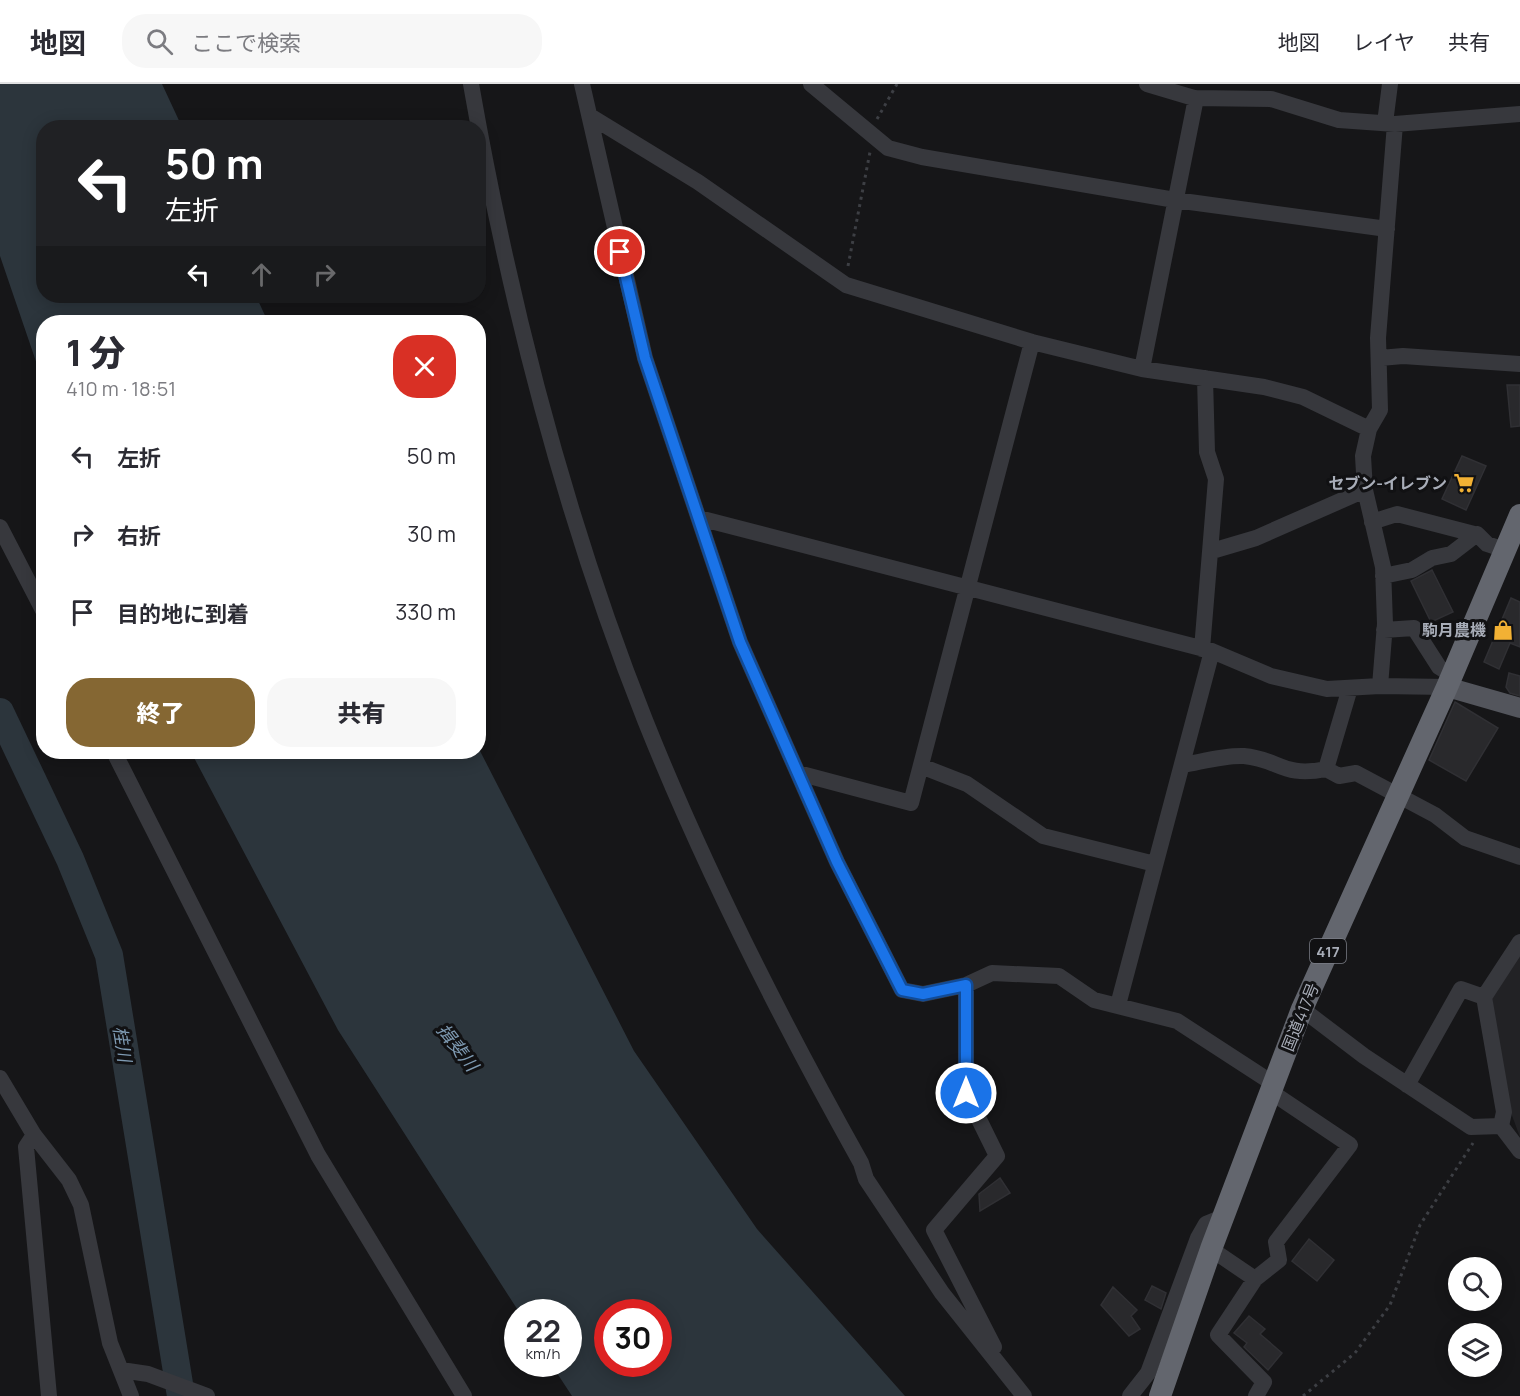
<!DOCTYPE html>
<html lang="ja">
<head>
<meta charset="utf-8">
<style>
	:root { --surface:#fff; --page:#f7f7f7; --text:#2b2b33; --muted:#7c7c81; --line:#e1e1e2; --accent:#856733 }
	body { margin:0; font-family:Manrope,"Noto Sans JP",sans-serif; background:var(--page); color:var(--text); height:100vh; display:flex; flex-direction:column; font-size:22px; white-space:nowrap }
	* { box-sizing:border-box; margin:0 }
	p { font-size:20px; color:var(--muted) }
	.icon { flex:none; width:33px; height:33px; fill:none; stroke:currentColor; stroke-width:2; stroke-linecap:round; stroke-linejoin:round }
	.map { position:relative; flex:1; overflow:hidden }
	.drawer { position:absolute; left:36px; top:231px; width:450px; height:444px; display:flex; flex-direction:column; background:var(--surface); border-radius:24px; box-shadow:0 3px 15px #0003 }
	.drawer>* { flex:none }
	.hud { position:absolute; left:36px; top:36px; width:450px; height:183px; border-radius:24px; box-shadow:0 3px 15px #0003; background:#202124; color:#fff; overflow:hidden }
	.tools { position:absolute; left:1448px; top:1173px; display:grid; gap:12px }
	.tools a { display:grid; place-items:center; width:54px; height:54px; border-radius:50%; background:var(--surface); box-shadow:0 3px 15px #0003; font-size:30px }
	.speed { position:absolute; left:504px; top:1215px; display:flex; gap:12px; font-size:30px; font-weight:700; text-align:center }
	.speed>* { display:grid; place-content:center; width:78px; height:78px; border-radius:50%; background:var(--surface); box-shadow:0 3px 15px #0003; line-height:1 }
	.speed small { font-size:15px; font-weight:400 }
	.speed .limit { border:9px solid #d22; background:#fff; color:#111 }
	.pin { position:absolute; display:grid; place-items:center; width:51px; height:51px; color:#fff; margin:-26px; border:3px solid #fff; border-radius:50%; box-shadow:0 2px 6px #0007 }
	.me { position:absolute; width:66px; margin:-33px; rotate:0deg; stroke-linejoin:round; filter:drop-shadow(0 0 4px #0008) }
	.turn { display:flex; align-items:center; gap:21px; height:126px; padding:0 30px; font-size:27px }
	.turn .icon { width:78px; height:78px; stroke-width:2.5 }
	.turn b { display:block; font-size:42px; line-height:51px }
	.lanes { display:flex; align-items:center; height:57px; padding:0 30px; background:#0003; justify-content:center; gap:30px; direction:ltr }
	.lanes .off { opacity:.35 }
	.round { display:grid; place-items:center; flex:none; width:63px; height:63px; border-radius:24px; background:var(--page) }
	.headline { display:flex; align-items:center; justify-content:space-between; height:102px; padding:0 30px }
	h1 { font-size:36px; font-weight:800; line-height:45px }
	.action { display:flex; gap:12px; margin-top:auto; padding:12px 30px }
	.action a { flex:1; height:69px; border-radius:24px; background:var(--accent); color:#fff; font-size:24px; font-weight:800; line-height:69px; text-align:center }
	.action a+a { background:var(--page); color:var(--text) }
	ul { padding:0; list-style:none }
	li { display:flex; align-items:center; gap:18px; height:78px; padding:0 30px }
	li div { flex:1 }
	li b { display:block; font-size:22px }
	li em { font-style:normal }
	header { display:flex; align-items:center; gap:36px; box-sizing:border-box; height:84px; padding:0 30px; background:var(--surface); border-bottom:2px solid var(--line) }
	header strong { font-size:28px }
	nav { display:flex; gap:33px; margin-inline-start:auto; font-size:21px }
	.search { width:420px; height:54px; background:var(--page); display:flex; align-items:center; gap:15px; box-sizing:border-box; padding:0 21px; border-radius:24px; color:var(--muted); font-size:22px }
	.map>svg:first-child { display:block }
	.built { fill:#222225 }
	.water { fill:#2c353c; fill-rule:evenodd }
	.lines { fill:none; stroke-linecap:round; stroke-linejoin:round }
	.river { stroke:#2c353c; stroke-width:28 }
	.building { fill:#29292c; stroke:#303034; stroke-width:1.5 }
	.path { stroke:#3d3f44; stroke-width:3; stroke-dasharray:3 4.5; stroke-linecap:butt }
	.minor { stroke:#37383d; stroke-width:16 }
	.major { stroke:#53555c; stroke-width:20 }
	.highway { stroke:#63666e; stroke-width:22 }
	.route-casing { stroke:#114b97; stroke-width:15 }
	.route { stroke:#1a73e8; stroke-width:10 }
	.labels { text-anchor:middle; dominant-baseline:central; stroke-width:6; stroke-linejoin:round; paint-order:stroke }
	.shield { fill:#111113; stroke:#7b7e86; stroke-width:1.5 }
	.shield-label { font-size:15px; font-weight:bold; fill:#a8adb8 }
	.poi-label { font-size:16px; font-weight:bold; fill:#a8adb8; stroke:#111113; text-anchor:end }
	.street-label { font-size:16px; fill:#a8adb8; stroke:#111113 }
	.water-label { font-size:18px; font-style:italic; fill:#7f9bb3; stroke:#111113 }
</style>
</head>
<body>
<header>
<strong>地図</strong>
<div class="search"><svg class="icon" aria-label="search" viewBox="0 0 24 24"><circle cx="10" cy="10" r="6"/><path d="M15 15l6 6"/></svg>ここで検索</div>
<nav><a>地図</a><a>レイヤ</a><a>共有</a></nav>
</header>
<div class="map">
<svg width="1520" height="1312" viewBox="0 0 1520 1312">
	<rect width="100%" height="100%" fill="#161618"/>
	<path class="built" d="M1520,866v187l-16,-43 -13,-101z"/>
	<path class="water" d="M0,0h162l20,43 -138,1v168h212l12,26h-224l-1,60 -43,-126z
		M479,665l155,302 123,178 148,167h-333l-21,-32h17v-52h-49l-181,-282 -147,-278h287zM608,1228h50v52h-50z"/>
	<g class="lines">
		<path class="river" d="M0,628l70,147 39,96 72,441"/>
	</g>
	<path class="building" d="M1507,301h13v41l-9,1z
		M1462,372l24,10 -20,44 -24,-11z
		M1432,486l21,42 -22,10 -20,-41z
		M1511,514l9,4v45l-10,-4 -11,26 -15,-7z
		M1509,589l11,3v20l-10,-3 -4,-6z
		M1455,618l43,26 -32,53 -37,-21z
		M1000,1094l10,15 -30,18 -1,-17z
		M1309,1155l25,21 -17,21 -25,-20z
		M1152,1202l14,7 -5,16 -16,-9z
		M1113,1203l24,23 -6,6 9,13 -11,7 -28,-31z
		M1249,1232l16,13 -5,5 22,19 -14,17 -24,-23 3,-4 -13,-10z"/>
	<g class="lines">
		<path class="path" d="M877,35l20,-35
			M848,182l22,-114
			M1303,1312l52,-43 35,-48 30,-80 53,-82"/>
		<path class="minor" d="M471,0c38,216 93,432 174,636 61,153 136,300 216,443l5,16 76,114 82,103
			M582,0l63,274 95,284 97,220 65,128 21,4 43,-9 26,-12 67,3 35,24 83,21 97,63
			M811,0l77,64 34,9 253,43 212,29
			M1147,0l47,14 77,1 68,21 56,4 125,-10
			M590,32l108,66 148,103 186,57 110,27 122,18 39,10 66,32
			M1385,39l5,-39
			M1380,274l23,-2 117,8
			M1142,285l54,-271
			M699,434l513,133 59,25 56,13 53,-3 67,1
			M1372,438l25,-8 81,21 9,9 18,6
			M0,443l44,85
			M1212,467l44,-13 109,-48
			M1383,492l29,-6 20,-12 19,-4 26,-20
			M1384,546l30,-2 25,39 13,8
			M1202,565l14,-170 -9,-27 -2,-74
			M1380,602l5,-62 -2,-57 -18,-77 -2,-34 6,-27 11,-19 -2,-72 17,-214
			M1350,604l-24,81 13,7 17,-3 79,42 30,23 55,19
			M114,668l204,403 146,241
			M1183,681c18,-3 41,-10 61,-9 35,3 39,22 82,13
			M921,682l46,18 76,52 112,28
			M798,689l113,30 121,-461
			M966,901v108l31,63 -63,74 60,117
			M1118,921l94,-354
			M1302,925l62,47 107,71 30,-1 19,25
			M0,994l34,57 35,45 12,25 29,138 21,53
			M1407,1001l54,-96 23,8
			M1501,1042l3,-14 -20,-115 36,-55
			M34,1051l-8,12 23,249
			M1211,1165l44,30 24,-19 -3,-18 74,-97 -79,-53
			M1255,1195l-37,56 46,47 -8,14
			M121,1286l27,4 59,22
			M1130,1312l18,-23 50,-135 8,-14 17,-7"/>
		<path class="major" d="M1447,603l73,21"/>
		<path class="highway" d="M1160,1312l51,-147 91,-240 145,-322 73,-172"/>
	</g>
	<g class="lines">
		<g class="route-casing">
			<path id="route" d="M620,168l25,106 95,284 97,220 65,128 21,4 43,-9v108"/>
		</g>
		<use href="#route" class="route"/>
	</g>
	<defs>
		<g id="supermarket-bare" transform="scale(1.62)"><path d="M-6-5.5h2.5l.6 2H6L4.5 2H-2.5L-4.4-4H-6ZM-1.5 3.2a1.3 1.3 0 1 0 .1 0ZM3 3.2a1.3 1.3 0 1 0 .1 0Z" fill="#f2b134" stroke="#111113" stroke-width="2.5" paint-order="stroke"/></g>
		<g id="shop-bare" transform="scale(1.62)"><path d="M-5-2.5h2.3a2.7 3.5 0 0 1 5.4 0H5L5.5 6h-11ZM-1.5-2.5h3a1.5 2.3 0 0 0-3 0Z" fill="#f2b134" stroke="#111113" stroke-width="2.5" paint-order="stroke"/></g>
	</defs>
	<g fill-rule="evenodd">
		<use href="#supermarket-bare" x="1464" y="399"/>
		<use href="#shop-bare" x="1503" y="546"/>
	</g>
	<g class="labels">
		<rect class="shield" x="1310" y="855" width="36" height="24" rx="4.5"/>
		<g class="shield-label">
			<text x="1328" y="867">417</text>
		</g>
		<g class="poi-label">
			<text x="1447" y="399">セブン-イレブン</text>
			<text x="1486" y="546">駒月農機</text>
		</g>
		<g class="street-label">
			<text transform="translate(1300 933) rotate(-68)">国道417号</text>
		</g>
		<g class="water-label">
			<text transform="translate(123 960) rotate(81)">桂川</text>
			<text transform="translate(458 963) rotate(52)">揖斐川</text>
		</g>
	</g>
</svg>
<div class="tools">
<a><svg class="icon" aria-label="search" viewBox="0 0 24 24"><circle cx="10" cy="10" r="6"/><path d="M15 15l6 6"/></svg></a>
<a><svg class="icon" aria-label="layers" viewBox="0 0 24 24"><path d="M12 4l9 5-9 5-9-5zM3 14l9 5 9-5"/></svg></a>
</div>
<div class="speed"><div>22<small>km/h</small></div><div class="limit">30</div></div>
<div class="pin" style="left:620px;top:168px;background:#d93025"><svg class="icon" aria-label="arrive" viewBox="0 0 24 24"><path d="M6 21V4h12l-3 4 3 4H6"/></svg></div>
<svg class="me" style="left:966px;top:1009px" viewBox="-20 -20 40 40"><circle r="17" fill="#1a73e8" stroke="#fff" stroke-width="3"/><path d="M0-11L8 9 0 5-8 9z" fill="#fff"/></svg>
<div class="hud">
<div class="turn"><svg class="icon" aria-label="left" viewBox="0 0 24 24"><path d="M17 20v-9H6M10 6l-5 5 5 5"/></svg><div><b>50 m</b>左折</div></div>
<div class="lanes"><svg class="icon" aria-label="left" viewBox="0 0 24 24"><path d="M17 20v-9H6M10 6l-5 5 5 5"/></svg><svg class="icon off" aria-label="ahead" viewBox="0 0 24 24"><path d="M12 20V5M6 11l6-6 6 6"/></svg><svg class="icon off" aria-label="right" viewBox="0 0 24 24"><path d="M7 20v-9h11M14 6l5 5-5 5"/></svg></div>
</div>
<section class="drawer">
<div class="headline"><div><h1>1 分</h1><p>410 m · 18:51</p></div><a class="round" style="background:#d93025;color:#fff"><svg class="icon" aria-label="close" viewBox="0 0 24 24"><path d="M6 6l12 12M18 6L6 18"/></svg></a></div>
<ul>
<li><svg class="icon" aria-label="left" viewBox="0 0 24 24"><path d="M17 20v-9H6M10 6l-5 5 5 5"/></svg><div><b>左折</b></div><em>50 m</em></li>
<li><svg class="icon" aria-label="right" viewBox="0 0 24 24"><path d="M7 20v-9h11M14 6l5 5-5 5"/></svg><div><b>右折</b></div><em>30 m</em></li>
<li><svg class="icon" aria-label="arrive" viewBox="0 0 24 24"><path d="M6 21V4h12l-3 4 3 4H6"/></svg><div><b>目的地に到着</b></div><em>330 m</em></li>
</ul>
<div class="action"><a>終了</a><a>共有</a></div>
</section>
</div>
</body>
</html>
